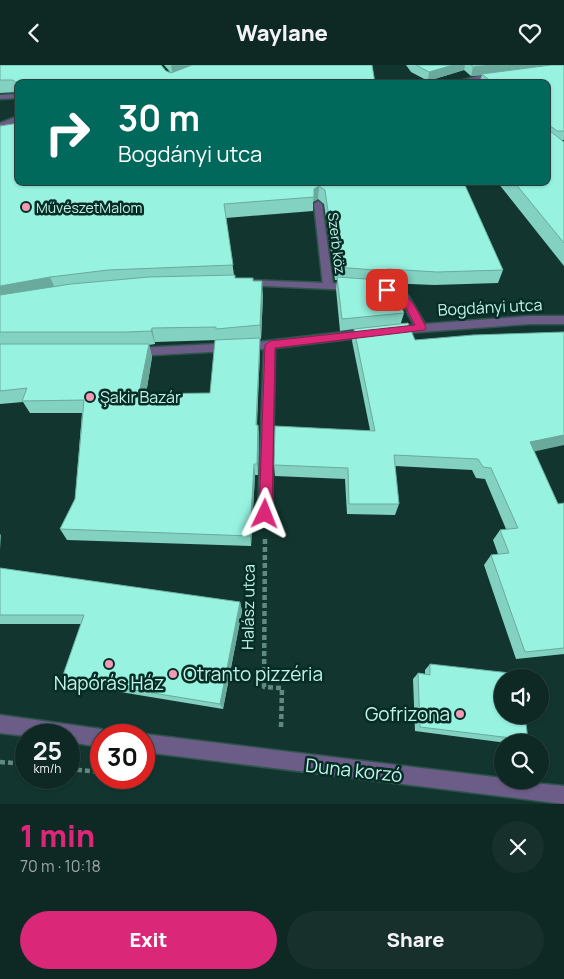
<!DOCTYPE html>
<html lang="en">
<head>
<meta charset="utf-8">
<style>
	:root { --surface:#0e2823; --page:#17302b; --text:#f1f3f6; --muted:#9ba6a6; --line:#2e4441; --accent:#db2777 }
	body { margin:0; font-family:Manrope,sans-serif; background:var(--page); color:var(--text); height:100vh; display:flex; flex-direction:column; font-size:19px; white-space:nowrap }
	* { box-sizing:border-box; margin:0 }
	p { font-size:16px; color:var(--muted) }
	.icon { flex:none; width:28px; height:28px; fill:none; stroke:currentColor; stroke-width:2; stroke-linecap:round; stroke-linejoin:round }
	.map { position:relative; height:739px; overflow:hidden }
	.sheet { display:flex; flex-direction:column; background:var(--surface); flex:1 }
	.sheet>* { flex:none }
	.hud { position:absolute; left:15px; top:15px; width:535px; height:105px; border-radius:8px; box-shadow:0 1px 4px #0004,0 0 0 1px var(--line); background:#00695c; color:#fff; overflow:hidden }
	.buttons { position:absolute; left:494px; top:604px; display:grid; gap:10px }
	.buttons a { display:grid; place-items:center; width:55px; height:55px; border-radius:50%; background:var(--surface); box-shadow:0 1px 4px #0004,0 0 0 1px var(--line); font-size:25px }
	.speed { position:absolute; left:15px; top:659px; display:flex; gap:10px; font-size:25px; font-weight:700; text-align:center }
	.speed>* { display:grid; place-content:center; width:65px; height:65px; border-radius:50%; background:var(--surface); box-shadow:0 1px 4px #0004,0 0 0 1px var(--line); line-height:1 }
	.speed small { font-size:12px; font-weight:400 }
	.speed .limit { border:8px solid #d22; background:#fff; color:#111 }
	.pin { position:absolute; display:grid; place-items:center; width:42px; height:42px; color:#fff; margin:-21px; border-radius:10px; box-shadow:0 2px 8px #0006 }
	.me { position:absolute; width:55px; margin:-28px; rotate:2deg; stroke-linejoin:round; filter:drop-shadow(0 0 4px #0008) }
	.turn { display:flex; align-items:center; gap:18px; height:105px; padding:0 20px; font-size:22px }
	.turn .icon { width:65px; height:65px; stroke-width:2.5 }
	.turn b { display:block; font-size:35px; line-height:42px }
	.round { display:grid; place-items:center; flex:none; width:52px; height:52px; border-radius:26px; background:var(--page) }
	.summary { display:flex; align-items:center; justify-content:space-between; height:85px; padding:0 20px }
	h1 { font-size:30px; font-weight:800; line-height:38px; color:var(--accent) }
	.primary-button { display:flex; gap:10px; margin-top:auto; padding:10px 20px }
	.primary-button a { flex:1; height:58px; border-radius:30px; background:var(--accent); color:#fff; font-size:20px; font-weight:800; line-height:58px; text-align:center }
	.primary-button a+a { background:var(--page); color:var(--text) }
	header { display:flex; justify-content:space-between; align-items:center; height:65px; padding:0 20px; background:var(--surface); font-size:22px; font-weight:800 }
	.map>svg:first-child { display:block }
	.lines { fill:none; stroke-linecap:round; stroke-linejoin:round }
	.service-casing { stroke:#2e544c; stroke-width:3 }
	.minor-casing { stroke:#2e544c; stroke-width:3 }
	.tertiary-casing { stroke:#2e544c; stroke-width:3 }
	.path { stroke:#608a81; stroke-width:4.5; stroke-dasharray:5 3; stroke-linecap:butt }
	.service { fill:#6c5d88; fill-rule:evenodd }
	.minor { fill:#6c5d88; fill-rule:evenodd }
	.tertiary { fill:#6c5d88; fill-rule:evenodd }
	.wall { fill:#82d1c1; fill-rule:evenodd }
	.shaded-wall { fill:#6aaa9d }
	.building { fill:#97f3e0; stroke:#6aaa9d }
	.route { fill:#db2777; stroke:#8e194d }
	.poi-dot { fill:#f09ab5; stroke:#062c26; stroke-width:2 }
	.labels { text-anchor:middle; dominant-baseline:central; stroke-width:5; stroke-linejoin:round; paint-order:stroke }
	.far-poi-label { font-size:14px; fill:#c0f3e7; stroke:#062c26; text-anchor:start }
	.far-street-label { font-size:14px; fill:#c0f3e7; stroke:#062c26 }
	.street-label { font-size:16px; fill:#c0f3e7; stroke:#062c26 }
	.poi-label { font-size:16px; fill:#c0f3e7; stroke:#062c26; text-anchor:start }
	.near-poi-label { font-size:19px; fill:#c0f3e7; stroke:#062c26; text-anchor:start }
	.near-street-label { font-size:19px; fill:#c0f3e7; stroke:#062c26 }
</style>
</head>
<body>
<header><svg class="icon" aria-label="back" viewBox="0 0 24 24"><path d="M15 5l-7 7 7 7"/></svg>Waylane<svg class="icon" aria-label="heart" viewBox="0 0 24 24"><path d="M12 20l-8-8c-3-5 5-10 8-4 3-6 11-1 8 4z"/></svg></header>
<div class="map">
<svg width="564" height="739" viewBox="0 0 564 739">
	<rect width="100%" height="100%" fill="#12362f"/>
	<g class="lines">
		<g class="service-casing">
			<path id="service" d="M318,136l4,3 11,81 -5,3 -5,-3 -9,-81z"/>
		</g>
		<g class="minor-casing">
			<path id="minor" d="M483,10l17,3 -3,2 -46,3z
				M18,29v4l-18,1v-4z
				M18,51v5l-18,7v-5z
				M246,215l107,4 5,3 -5,3 -111,-5 -1,-2z
				M381,221l27,9 17,29 105,-8h34v8h-34l-136,10 -4,-1 -1,-3 1,-3 24,-2 -14,-26 -23,-8v-4z
				M370,264l4,1 1,3 -1,3 -99,12 -3,166 -2,4 -5,2 -5,-2 -2,-4 6,-165 -128,7 -6,-4 6,-4 122,-6z"/>
		</g>
		<g class="tertiary-casing">
			<path id="tertiary" d="M0,650l101,14 6,3 2,3h-8v12l-32,-5v-7l-43,1 -26,-3z
				M144,669l358,44v2l62,6v18l-420,-52v-17h-2z"/>
		</g>
		<path class="path" d="M265,474l-1,148 18,1 -1,41
			M0,697l26,2
			M69,704l32,3"/>
		<use href="#service" class="service"/>
		<use href="#minor" class="minor"/>
		<use href="#tertiary" class="tertiary"/>
	</g>
	<path class="wall" d="M0,0l166,6 4,1 -6,-7h208l3,18h-357v9l-18,1z
		M406,0h158v75h-3l3,2v124l-66,-83h50v-100h-69l3,-8 -11,1 -7,-6 -36,11 -17,-9z
		M0,61l464,57 39,87 -5,13 -64,2 -48,-2 18,30 -3,10 14,17 119,111 24,53 6,-1v151l-48,5 -32,-94 7,-10 7,-1 -5,-14 7,-10 6,-1 -21,-50 -9,-1 -4,-8 -77,-4 4,38 -4,11 -48,-1 -2,-35 -70,-3 -1,-11 96,-35 -18,-89 2,-12 -14,2 -4,-42 1,-9h-2l-11,-76 -6,-5 -5,3v9l-87,7 8,57 1,3 18,3 10,14 -2,44h-1v12l-3,74h1l1,12 -1,38h-3l-4,71 -184,-6 -7,-11 15,-30 7,-86h-52l-7,-11 -23,2zM217,275l-7,53 -64,1 6,-37 -3,-12 6,-1v-2z
		M0,503l240,34 2,9 -19,98 -151,-25 -10,-6 19,-54h-81z
		M430,599l98,76 -5,3h-16l-92,-12 -2,-52 5,-6 7,1v-4z"/>
	<path class="shaded-wall" d="M171,0h36l-34,11z
		M453,0h12l-1,5 -36,11 1,-9z
		M491,0h71l-80,9v1l-11,1 2,-9z
		M319,121l-1,13 -5,3 1,-13z
		M50,212l6,13 -56,11v-15z
		M262,216l1,14 -2,44 -1,-14z
		M152,263l3,14v2l-4,-13z
		M260,273v13l-4,86v-12z
		M149,279l3,13 -8,49 -5,-12z
		M258,360l1,12 -1,38 -1,-11z
		M564,370v10l-41,9 7,-12z
		M254,399l1,11 -4,71 -1,-10z
		M0,469l1,1 -1,15z
		M240,537l2,9 -19,98 -3,-5z"/>
	<path class="building" d="M0,0h161l5,6 5,2 21,-8h180l3,18h-313v-2l-47,1 -2,-2h-13z
		M416,0h37l-24,7z
		M471,0h20l-18,2z
		M551,0h13v66h-7l-9,-7v-41h-55l-11,-9z
		M18,58v60h446l39,87 -66,2 -50,-3 1,2 -52,-4 -11,-77 -6,-4 -5,3v8l-90,7 9,61 -125,5 -58,7 -50,9v-160z
		M550,66l14,11v101l-49,-60h33v-51z
		M235,210v3h18v3h9l-2,44 -44,4v-2l-64,1 -1,3 -26,1h-125v-37l71,-11 78,-7z
		M337,212l29,2 26,5 12,29 -62,6z
		M408,258l7,17 58,-5 91,-3v103l-34,7 28,62 6,-1v145l-39,4 -34,-97 18,-2 -9,-23 18,-2 -27,-60 -8,-1 -5,-8 -84,-4 5,49h-50l-1,-36 -74,-3 1,-39 100,5 -21,-102z
		M260,273l-4,87h2l-1,39h-3l-4,72 -190,-7 15,-30 9,-99 -62,1 5,-13 -27,3v-47h149l-10,50 71,-1 5,-53z
		M0,503l240,34 -20,102 -158,-26 22,-63h-84z
		M430,599l89,10v3h-17v38h23l3,25 -108,-13 -2,-54 12,2z"/>
	<path class="route" d="M383,222c24,-3 34,24 43,40l-1,3 -150,18 -3,166 -2,4 -5,1 -4,-1 -2,-4 6,-169 5,-4 145,-16 -14,-26 -18,-7z"/>
	<g class="poi-dot">
		<circle cx="26" cy="142" r="5"/>
		<circle cx="90" cy="332" r="5"/>
		<circle cx="109" cy="599" r="5"/>
		<circle cx="173" cy="609" r="5"/>
		<circle cx="460" cy="649" r="5"/>
	</g>
	<g class="labels">
		<g class="far-poi-label">
			<text x="36" y="142">MűvészetMalom</text>
		</g>
		<g class="far-street-label">
			<text transform="translate(337 178) rotate(83)">Szerb köz</text>
		</g>
		<g class="street-label">
			<text transform="translate(490 242) rotate(-3)">Bogdányi utca</text>
			<text transform="translate(248 542) rotate(-89)">Halász utca</text>
		</g>
		<g class="poi-label">
			<text x="100" y="332">Şakir Bazár</text>
		</g>
		<g class="near-poi-label">
			<text x="183" y="609">Otranto pizzéria</text>
			<text x="109" y="618" text-anchor="middle">Napórás Ház</text>
			<text x="450" y="649" text-anchor="end">Gofrizona</text>
		</g>
		<g class="near-street-label">
			<text transform="translate(354 705) rotate(6)">Duna korzó</text>
		</g>
	</g>
</svg>
<div class="buttons">
<a><svg class="icon" aria-label="sound" viewBox="0 0 24 24"><path d="M4 9h4l5-4v14l-5-4H4zM17 9q2 3 0 6"/></svg></a>
<a><svg class="icon" aria-label="search" viewBox="0 0 24 24"><circle cx="10" cy="10" r="6"/><path d="M15 15l6 6"/></svg></a>
</div>
<div class="speed"><div>25<small>km/h</small></div><div class="limit">30</div></div>
<div class="pin" style="left:387px;top:225px;background:#d93025"><svg class="icon" aria-label="arrive" viewBox="0 0 24 24"><path d="M6 21V4h12l-3 4 3 4H6"/></svg></div>
<svg class="me" style="left:265px;top:449px" viewBox="-20 -20 40 40"><path d="M0-17L14 15 0 8-14 15z" fill="#db2777" stroke="#fff" stroke-width="4"/></svg>
<div class="hud">
<div class="turn"><svg class="icon" aria-label="right" viewBox="0 0 24 24"><path d="M7 20v-9h11M14 6l5 5-5 5"/></svg><div><b>30 m</b>Bogdányi utca</div></div>
</div>
</div>
<section class="sheet">
<div class="summary"><div><h1>1 min</h1><p>70 m · 10:18</p></div><a class="round"><svg class="icon" aria-label="close" viewBox="0 0 24 24"><path d="M6 6l12 12M18 6L6 18"/></svg></a></div>
<div class="primary-button"><a>Exit</a><a>Share</a></div>
</section>
</body>
</html>
